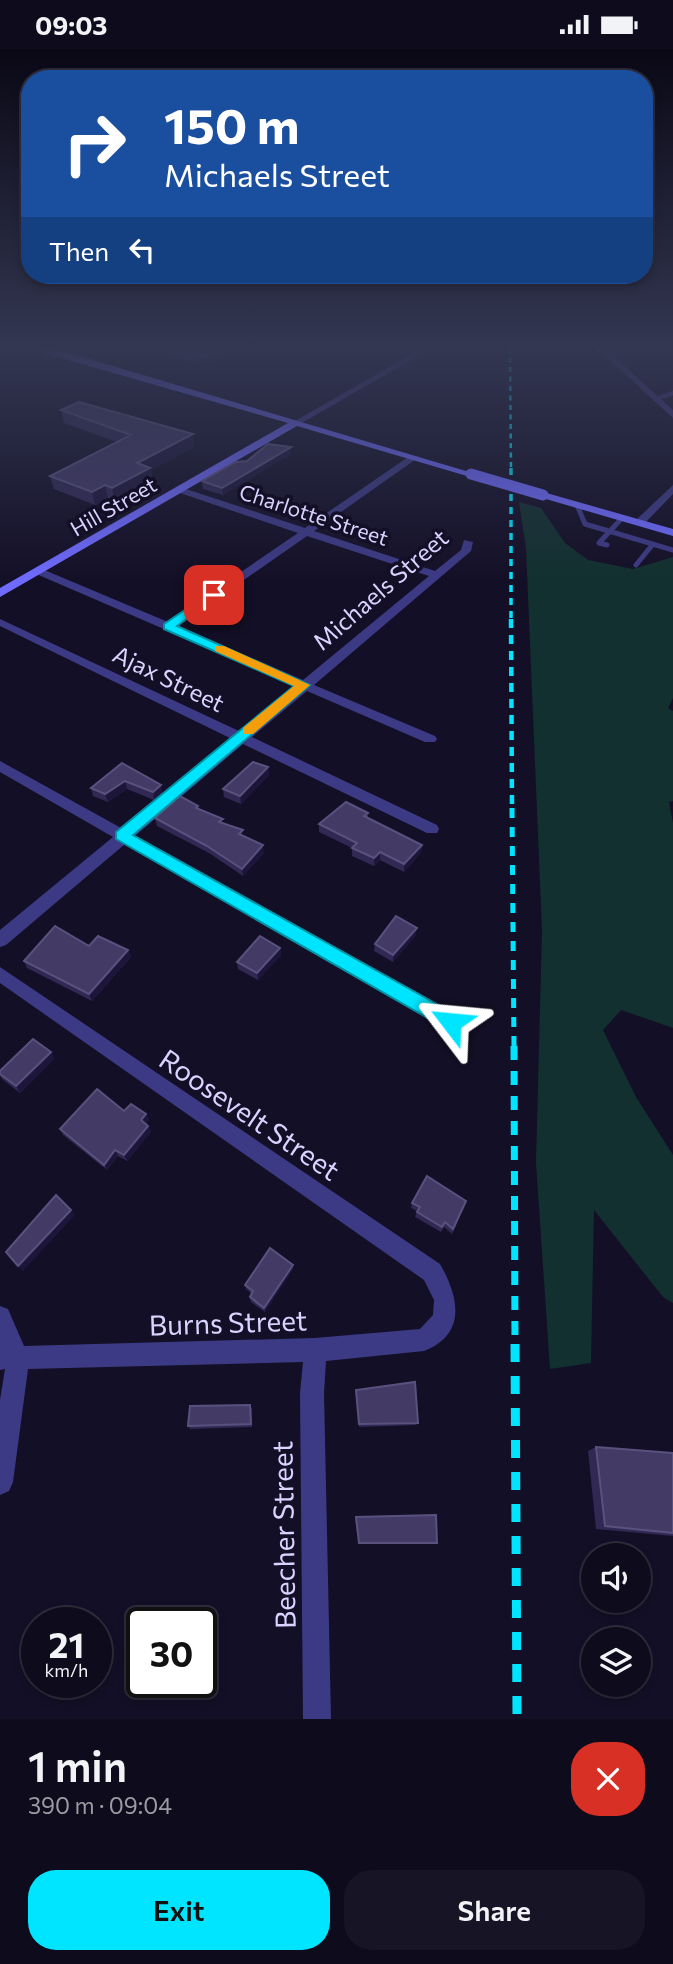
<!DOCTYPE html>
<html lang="en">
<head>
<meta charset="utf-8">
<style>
	:root { --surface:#0e0b1c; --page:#171425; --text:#f1f3f6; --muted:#9b9ba3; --line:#2e2b3b; --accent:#00e5ff }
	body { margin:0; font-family:Commissioner,sans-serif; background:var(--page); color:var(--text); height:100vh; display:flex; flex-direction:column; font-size:26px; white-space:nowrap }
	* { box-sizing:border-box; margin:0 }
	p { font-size:23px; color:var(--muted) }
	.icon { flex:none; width:38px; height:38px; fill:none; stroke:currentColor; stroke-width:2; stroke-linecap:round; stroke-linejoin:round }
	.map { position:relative; height:1670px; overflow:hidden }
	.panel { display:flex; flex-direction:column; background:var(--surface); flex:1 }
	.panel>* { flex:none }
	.guide { position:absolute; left:21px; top:21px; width:632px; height:214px; border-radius:28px; box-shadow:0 4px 10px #0003,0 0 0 2px var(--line); background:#1a4fa0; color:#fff; overflow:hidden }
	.buttons { position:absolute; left:581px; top:1494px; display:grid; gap:14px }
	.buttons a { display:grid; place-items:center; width:70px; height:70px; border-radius:50%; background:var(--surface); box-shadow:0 4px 10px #0003,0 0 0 2px var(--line); font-size:35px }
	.speed { position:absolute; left:21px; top:1558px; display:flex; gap:14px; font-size:35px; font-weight:700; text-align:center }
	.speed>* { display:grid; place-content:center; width:91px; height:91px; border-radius:50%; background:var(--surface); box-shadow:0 4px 10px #0003,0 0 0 2px var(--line); line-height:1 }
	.speed small { font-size:18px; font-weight:400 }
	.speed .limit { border:4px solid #111; border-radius:10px; background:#fff; color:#111 }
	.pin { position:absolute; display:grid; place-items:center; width:60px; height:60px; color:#fff; margin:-30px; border-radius:14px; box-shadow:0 4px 10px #0006 }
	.me { position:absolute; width:77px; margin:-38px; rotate:299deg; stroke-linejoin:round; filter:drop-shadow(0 0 5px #0008) }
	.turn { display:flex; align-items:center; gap:24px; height:147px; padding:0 28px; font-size:32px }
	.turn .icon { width:91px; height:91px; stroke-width:2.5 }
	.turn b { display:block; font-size:49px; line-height:60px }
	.then { display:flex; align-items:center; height:66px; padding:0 28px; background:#0003; gap:14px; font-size:26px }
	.round { display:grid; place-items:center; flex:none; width:74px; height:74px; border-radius:28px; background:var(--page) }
	.summary { display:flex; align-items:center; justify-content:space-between; height:119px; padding:0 28px }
	h1 { font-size:42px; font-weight:600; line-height:52px }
	.primary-button { display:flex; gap:14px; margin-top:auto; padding:14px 28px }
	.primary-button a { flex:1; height:80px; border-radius:28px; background:var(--accent); color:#111; font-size:28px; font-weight:600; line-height:80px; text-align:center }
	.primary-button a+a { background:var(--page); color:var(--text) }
	.status { display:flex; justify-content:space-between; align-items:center; height:49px; padding:0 35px; background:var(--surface); direction:ltr }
	.status svg { height:19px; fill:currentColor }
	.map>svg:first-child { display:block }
	.green { fill:#12302f }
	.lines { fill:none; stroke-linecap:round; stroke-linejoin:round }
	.lane-far1 { stroke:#3d3a85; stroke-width:4.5 }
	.lane { stroke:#3d3a85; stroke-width:5 }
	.street { fill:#3d3a85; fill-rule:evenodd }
	.secondary { fill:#6f6bff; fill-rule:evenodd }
	.rail-far5 { stroke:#00e5ff; stroke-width:2.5; stroke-dasharray:5 4.5; stroke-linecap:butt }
	.rail-far4 { stroke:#00e5ff; stroke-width:3.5; stroke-dasharray:7 6; stroke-linecap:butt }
	.rail-far3 { stroke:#00e5ff; stroke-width:4.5; stroke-dasharray:9 7; stroke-linecap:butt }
	.rail-far2 { stroke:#00e5ff; stroke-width:5; stroke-dasharray:10 9; stroke-linecap:butt }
	.rail-far1 { stroke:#00e5ff; stroke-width:7; stroke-dasharray:14 11; stroke-linecap:butt }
	.rail { stroke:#00e5ff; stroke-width:9; stroke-dasharray:18 14; stroke-linecap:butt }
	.secondary-bridge { stroke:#6f6bff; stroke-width:11 }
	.wall { fill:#312854 }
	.shaded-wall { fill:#1d163a }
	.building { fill:#433a66; stroke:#5a527e; stroke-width:2 }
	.route { fill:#00e5ff; stroke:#0095a6; stroke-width:2 }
	.slow { fill:#f59e0b }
	.labels { text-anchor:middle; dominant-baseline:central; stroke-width:7; stroke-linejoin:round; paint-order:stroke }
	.far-street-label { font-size:21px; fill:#d9d4ff; stroke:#130f26 }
	.street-label { font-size:24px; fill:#d9d4ff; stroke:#130f26 }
	.near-street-label { font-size:28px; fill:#d9d4ff; stroke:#130f26 }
</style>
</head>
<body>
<div class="status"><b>09:03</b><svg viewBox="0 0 49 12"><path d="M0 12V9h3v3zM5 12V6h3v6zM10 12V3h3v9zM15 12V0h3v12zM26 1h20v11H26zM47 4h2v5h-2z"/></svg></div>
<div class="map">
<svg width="673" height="1670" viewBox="0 0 673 1670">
	<rect width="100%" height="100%" fill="#130f26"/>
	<path class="green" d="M519,453l22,6 24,35 23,17 45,9 40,-12v141l-5,10 5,3v90l-4,1 4,21v205l-52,-18 -18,20 33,67 37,58v148l-10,-6 -69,-87 -3,153 -41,6 -14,-206 6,-232 -16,-383z"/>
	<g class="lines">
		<path class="lane-far1" d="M656,350l17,-6"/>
		<path class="lane" d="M577,456l8,19 88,26
			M607,496l-8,-2 23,-25
			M636,516l17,-21"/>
		<path class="street" d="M80,299h10l-19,9 -7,-2z
			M423,299h9l-132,76 -7,-2z
			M597,299h8l68,62v8z
			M411,406l8,2 -105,74 121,40 26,-21 3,-10 9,2 -2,9 -157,134 121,51 2,3 -2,3h-10l-118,-51 -55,46 185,88 2,4 -2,4h-10l-184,-89 -108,92 322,180 3,6 -3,6 -6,2 -6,-2 -320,-184 -119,101 -6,2v-17l113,-93 -113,-65v-11l123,68 109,-90 -232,-113v-7l241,113 55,-46 -262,-113v-4h8l126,53 130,-89 -121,-41v-4h6l122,40zM307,487l122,40 -126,104 -125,-54z
			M673,436v9l-30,31h-8v-4z
			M0,918l440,297c19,33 27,70 -16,87l-98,10 -2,32 7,326h-28l-3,-326 3,-31 -275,7 -15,113 -4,9 -9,4v-95l5,-31 -5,1v-64l8,3 16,37 291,-8 105,-9 13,-14 1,-15 -10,-20 -424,-297z"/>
		<path class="secondary" d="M26,299l33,2 417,124 -9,2 -170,-50 -297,171v-9l288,-165z
			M543,443l130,37v7l-134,-39 -1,-2z"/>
		<path class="rail-far5" d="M510,299l1,121
			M587,299l19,5"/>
		<path class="rail-far4" d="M511,419v152"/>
		<path class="rail-far3" d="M511,570l1,191"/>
		<path class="rail-far2" d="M512,759l2,240"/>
		<path class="rail-far1" d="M514,997l1,300"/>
		<path class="rail" d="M515,1295l2,375"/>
		<path class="secondary-bridge" d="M471,425l72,21"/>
	</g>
	<path class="wall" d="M143,299h99l-37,17z
		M61,361l133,37 -43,23 2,11 -38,21 -7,-3 -13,6 -41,-16 -4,-13 67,-34 -53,-19z
		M291,405l-68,41 -20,-6 -1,-8 45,-20z
		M122,714l41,30 -9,7 -27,-11 -19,13 -15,-6 -2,-8z
		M268,718l1,8 -28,29 -17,-7 -1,-8z
		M198,757l1,3 45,27 20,17 -21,23 -34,-23 -52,-27 -2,-8z
		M368,764v5l54,27 -1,8 -17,19 -24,-12 -6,6 -22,-10v-8l-33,-16v-8z
		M416,886l-23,27 -19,-11 1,-7z
		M280,899l1,7 -23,25 -20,-11 -1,-7z
		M128,901l3,7 -39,44 -65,-33 -3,-7z
		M51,1003l3,7 -34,34 -18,-14 -2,-4v-4z
		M124,1062l22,3 3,6 -3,4 2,2 3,6 -24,29 -9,-5 -11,14 -44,-35 -3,-6z
		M412,1154l52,4 -12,27 -8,-7 -3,5 -26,-15 2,-6 -6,-3z
		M293,1216v4l-28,43 -14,-10 -1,-5 2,-3 -6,-5 -1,-4z
		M356,1341l62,33 -2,2 -57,2z
		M252,1359v19l-62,2 -2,-3z
		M596,1398l77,6v83l-77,-7 -8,-78z
		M355,1470l82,24h-78z"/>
	<path class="shaded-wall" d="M222,299h20l-37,17v-9z
		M193,385l1,13 -43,23 2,11 -38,21 -3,-14 25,-25z
		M291,398v7l-68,41 -1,-7z
		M105,436l3,14 -13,6 -3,-13z
		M268,718l1,8 -28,29 -1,-8z
		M125,732l2,8 -19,13 -3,-8z
		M161,736l2,8 -9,7 -1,-8z
		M263,796l1,8 -21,23 -1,-7z
		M422,796l-1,8 -17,19v-8z
		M380,803v8l-6,6v-8z
		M417,879l-1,7 -23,27v-7z
		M280,899l1,7 -23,25 -1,-7z
		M128,901l3,7 -39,44 -3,-7z
		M51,1003l3,7 -34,34 -4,-7z
		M146,1065l3,6 -5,6 -3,-6z
		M148,1077l3,6 -24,29 -3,-6z
		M115,1101l3,6 -11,14 -3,-5z
		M71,1161l4,5 -52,56 -5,-5z
		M293,1216v4l-28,43 -1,-4z"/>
	<path class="building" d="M175,299h47l-17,8z
		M79,353l114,32 -56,29 13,5 -38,20 -7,-3 -13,7 -42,-16 81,-41 -70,-25z
		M268,395l23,3 -69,41 -20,-7 34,-19 11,-1z
		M253,713l15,5 -28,29 -17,-7z
		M122,714l39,22 -8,7 -28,-11 -20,13 -14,-6z
		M180,747l18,10 -2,2 27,11 -4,3 24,8 -4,4 24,11 -21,24 -35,-23 -52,-28z
		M346,753l22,11 -4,3 58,29 -18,19 -24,-12 -6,6 -22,-10 5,-5 -38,-19z
		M396,867l21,12 -24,27 -18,-11z
		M55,877l34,20 9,-10 30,14 -39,44 -65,-33z
		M260,887l20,12 -23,25 -20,-11z
		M33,990l18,13 -35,34 -16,-12v-3z
		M97,1040l27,22 7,-7 15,10 -5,6 7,6 -24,29 -9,-5 -11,15 -44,-36z
		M427,1127l39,25 -13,28 -8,-7 -3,5 -25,-15 3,-5 -8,-4z
		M56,1146l15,15 -53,56 -12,-14z
		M270,1199l23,17 -29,43 -14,-11 3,-6 -8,-6z
		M415,1333l3,41 -59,1 -3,-34z
		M250,1356l1,19 -63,2 2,-20z
		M596,1398l77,6v80l-68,-7z
		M436,1466l1,28h-78l-3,-26z"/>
	<linearGradient id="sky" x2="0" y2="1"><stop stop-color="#0a0815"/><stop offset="0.56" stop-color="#333752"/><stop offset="1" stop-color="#333752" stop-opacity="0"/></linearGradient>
	<rect width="673" height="533" fill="url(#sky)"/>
	<path class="route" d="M210,544l9,2 -42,31 133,59 -177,150 325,181 2,6 -2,6h-13l-329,-189v-7l178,-146 -130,-57v-5z"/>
	<path class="slow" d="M215,597h9l86,39 -57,49h-10v-6l51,-42 -79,-35z"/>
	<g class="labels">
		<g class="far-street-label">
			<text transform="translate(113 457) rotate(-30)">Hill Street</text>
			<text transform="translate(314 465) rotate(18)">Charlotte Street</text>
		</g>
		<g class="street-label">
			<text transform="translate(380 540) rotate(-41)">Michaels Street</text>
			<text transform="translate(169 629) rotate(26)">Ajax Street</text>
		</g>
		<g class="near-street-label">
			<text transform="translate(250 1065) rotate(34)">Roosevelt Street</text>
			<text transform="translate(228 1273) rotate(-2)">Burns Street</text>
			<text transform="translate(283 1486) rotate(-91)">Beecher Street</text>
		</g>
	</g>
</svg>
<div class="buttons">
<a><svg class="icon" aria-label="sound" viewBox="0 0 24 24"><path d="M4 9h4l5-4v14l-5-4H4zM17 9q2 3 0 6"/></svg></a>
<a><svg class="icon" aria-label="layers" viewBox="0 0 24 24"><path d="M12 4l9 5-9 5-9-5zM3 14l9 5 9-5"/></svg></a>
</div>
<div class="speed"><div>21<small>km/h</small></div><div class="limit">30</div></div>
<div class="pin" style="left:214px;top:546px;background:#d93025"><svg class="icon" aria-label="arrive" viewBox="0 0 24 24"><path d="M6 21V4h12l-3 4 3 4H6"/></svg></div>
<svg class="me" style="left:451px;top:973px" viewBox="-20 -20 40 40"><path d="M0-17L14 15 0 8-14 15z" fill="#00e5ff" stroke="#fff" stroke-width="4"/></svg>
<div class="guide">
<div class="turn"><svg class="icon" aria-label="right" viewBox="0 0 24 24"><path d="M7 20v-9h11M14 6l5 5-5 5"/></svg><div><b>150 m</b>Michaels Street</div></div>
<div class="then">Then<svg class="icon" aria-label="left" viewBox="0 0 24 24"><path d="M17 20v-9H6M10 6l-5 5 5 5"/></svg></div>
</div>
</div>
<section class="panel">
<div class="summary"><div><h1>1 min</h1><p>390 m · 09:04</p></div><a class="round" style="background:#d93025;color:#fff"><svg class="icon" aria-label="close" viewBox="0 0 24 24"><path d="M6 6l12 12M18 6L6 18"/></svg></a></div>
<div class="primary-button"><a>Exit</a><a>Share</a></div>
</section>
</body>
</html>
